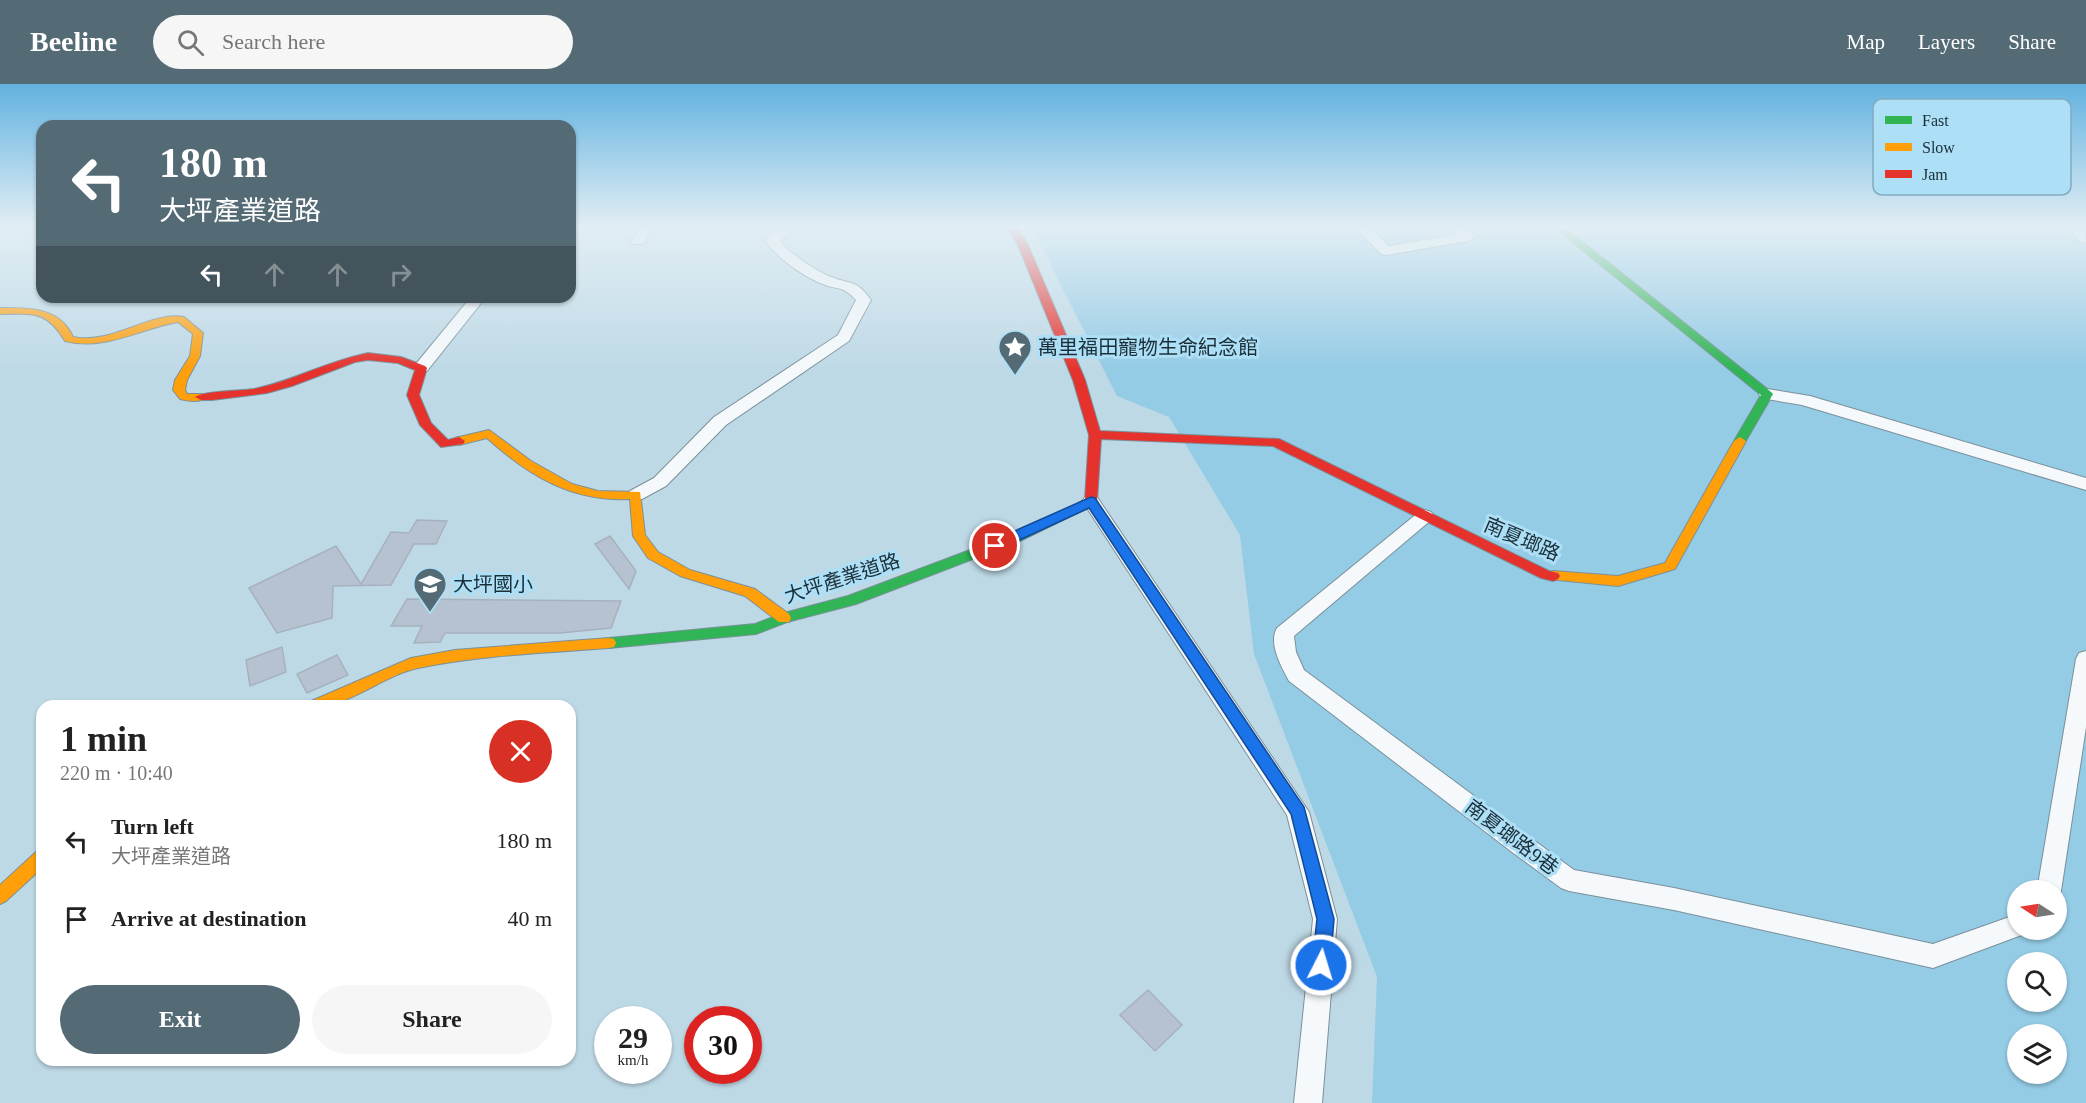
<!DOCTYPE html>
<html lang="en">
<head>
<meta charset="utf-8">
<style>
	:root { --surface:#fff; --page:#f6f6f6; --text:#222; --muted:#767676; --accent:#546a75 }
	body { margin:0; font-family:"Times New Roman","Noto Sans TC",serif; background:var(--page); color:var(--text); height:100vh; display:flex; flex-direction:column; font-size:22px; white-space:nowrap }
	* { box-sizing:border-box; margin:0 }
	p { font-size:20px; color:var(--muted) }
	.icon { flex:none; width:33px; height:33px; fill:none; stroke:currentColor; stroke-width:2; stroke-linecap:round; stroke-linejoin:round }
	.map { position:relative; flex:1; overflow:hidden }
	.details { position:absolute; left:36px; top:616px; width:540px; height:366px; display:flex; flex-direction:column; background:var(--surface); border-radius:18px; box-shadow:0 2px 4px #0004 }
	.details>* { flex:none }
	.hud { position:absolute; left:36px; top:36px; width:540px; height:183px; border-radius:18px; box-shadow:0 2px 4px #0004; background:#546a75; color:#fff; overflow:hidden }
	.needle { width:39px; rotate:282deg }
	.controls { position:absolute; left:2007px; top:796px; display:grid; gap:12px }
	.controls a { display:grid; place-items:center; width:60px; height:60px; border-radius:50%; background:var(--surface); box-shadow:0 2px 4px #0004; font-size:30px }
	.speed { position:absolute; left:594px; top:922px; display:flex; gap:12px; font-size:30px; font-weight:700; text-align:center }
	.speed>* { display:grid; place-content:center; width:78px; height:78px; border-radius:50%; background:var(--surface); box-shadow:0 2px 4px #0004; line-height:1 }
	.speed small { font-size:15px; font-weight:400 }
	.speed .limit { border:9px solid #d22; background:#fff; color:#111 }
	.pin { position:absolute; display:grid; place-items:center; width:51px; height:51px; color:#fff; margin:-26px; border:3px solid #fff; border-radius:50%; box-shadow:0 2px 6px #0007 }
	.me { position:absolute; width:66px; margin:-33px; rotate:5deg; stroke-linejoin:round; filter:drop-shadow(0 0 4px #0008) }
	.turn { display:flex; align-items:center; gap:21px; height:126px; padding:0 24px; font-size:27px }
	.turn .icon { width:78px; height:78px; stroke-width:2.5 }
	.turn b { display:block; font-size:42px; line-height:51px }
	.lanes { display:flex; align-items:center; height:57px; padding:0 24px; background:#0003; justify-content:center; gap:30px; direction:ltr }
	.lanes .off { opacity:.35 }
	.round { display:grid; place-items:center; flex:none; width:63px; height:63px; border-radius:32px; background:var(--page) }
	.head { display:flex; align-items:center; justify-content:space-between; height:102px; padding:0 24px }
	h1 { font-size:36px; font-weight:600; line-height:45px }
	.cta { display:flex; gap:12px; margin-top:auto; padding:12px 24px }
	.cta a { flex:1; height:69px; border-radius:36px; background:var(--accent); color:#fff; font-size:24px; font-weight:600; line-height:69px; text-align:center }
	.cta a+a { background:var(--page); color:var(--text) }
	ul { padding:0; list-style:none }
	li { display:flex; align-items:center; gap:18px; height:78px; padding:0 24px }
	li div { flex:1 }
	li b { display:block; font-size:22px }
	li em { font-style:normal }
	header { display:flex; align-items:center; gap:36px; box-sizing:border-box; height:84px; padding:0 30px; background:var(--accent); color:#fff }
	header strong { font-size:28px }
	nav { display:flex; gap:33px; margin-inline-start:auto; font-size:21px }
	.search { width:420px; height:54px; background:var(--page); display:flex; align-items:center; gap:15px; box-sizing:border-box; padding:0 21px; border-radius:33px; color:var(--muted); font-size:22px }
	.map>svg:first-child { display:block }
	.green { fill:#94cbe5; fill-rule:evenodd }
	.building { fill:#b7c2d0; stroke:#a6b1bf; stroke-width:1.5 }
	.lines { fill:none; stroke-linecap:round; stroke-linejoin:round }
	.street-casing { stroke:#7b909a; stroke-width:2 }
	.fast-casing { stroke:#7b909a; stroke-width:2 }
	.slow-casing { stroke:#7b909a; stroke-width:2 }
	.jam-casing { stroke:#7b909a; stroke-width:2 }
	.street { fill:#f5f9fb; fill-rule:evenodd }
	.fast { fill:#30b455; fill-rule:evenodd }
	.slow { fill:#ff9f0a; fill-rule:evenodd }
	.jam { fill:#e5322d; fill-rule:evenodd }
	.route { fill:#1a73e8; stroke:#114b97; stroke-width:1.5 }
	.labels { text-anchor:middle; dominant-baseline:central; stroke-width:6; stroke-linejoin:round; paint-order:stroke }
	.poi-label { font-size:20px; fill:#1b2f38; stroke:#addff7; text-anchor:start }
	.street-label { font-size:20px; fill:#1b2f38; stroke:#addff7 }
	.key { fill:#addff7; stroke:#81aabe; stroke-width:1.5 }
	.key-label { font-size:16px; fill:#1b2f38 }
</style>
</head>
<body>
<header>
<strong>Beeline</strong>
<div class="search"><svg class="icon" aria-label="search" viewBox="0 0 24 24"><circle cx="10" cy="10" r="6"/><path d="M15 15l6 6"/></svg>Search here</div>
<nav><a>Map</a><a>Layers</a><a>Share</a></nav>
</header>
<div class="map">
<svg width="2086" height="1019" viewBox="0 0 2086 1019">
	<rect width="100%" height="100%" fill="#bed9e6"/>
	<path class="green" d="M1032,144h1054v875h-714l5,-126 -123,-323 -14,-119 -71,-118 -52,-21zM2018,807h38v39h-38zM2018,879h38v39h-38zM2018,951h38v39h-38z"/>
	<path class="building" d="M417,436l30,1 -11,23h-22l-23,41 -58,1 -1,32 -55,15 -28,-45 87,-42 25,38 30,-52 18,1z
		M610,452l26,35 -7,18 -34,-45z
		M407,515l214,2 -10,27 -51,5h-115l-5,9 -26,1 8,-17h-31z
		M282,563l4,25 -36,14 -4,-26z
		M337,571l11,20 -41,18 -10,-19z
		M1148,906l34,35 -27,26 -35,-36z"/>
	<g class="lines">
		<g class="street-casing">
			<path id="street" d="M640,144h14l-11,16h-10l-2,-3z
				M779,144h15l-14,13c8,11 37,31 51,36 21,8 25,2 40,23l-22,41 -123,84 -60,61 -24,13h-12l-3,-4 3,-4 24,-13 60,-61 124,-82 18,-35c-15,-16 -18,-9 -36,-17 -20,-9 -43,-25 -55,-43z
				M1356,144h14l19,18 69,-12 -5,-6h14l8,9 -7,4 -82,14 -5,-1z
				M2070,144h14l2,15 -5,-1z
				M471,213h15l-59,74h-12l-2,-3 2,-3z
				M1767,305l43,7 276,82v12l-284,-85 -41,-7 -2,-4z
				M1091,411l6,2 212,315 28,107 -15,184h-28l19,-184 -26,-104 -202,-310 -3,-4 3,-4z
				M1425,426l6,2 3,4 -3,4 -137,116 2,16 8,18 270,200 100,18 259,56 85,-30v16h10l-1,3 -94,35 -259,-58 -105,-19 -8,-3 -49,-36 -223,-171c-8,-15 -21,-38 -12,-53l142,-116z
				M2086,567v76l-25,164 -5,8v-8h-19l39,-232 3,-6z"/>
		</g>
		<g class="fast-casing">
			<path id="fast" d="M1555,144h10l206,164 2,2 -29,50h-8l-2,-3 27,-46z
				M1073,422l6,4 -2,3 -57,28 -164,63 -69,18 -31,12 -147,14 -5,-1 -2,-4 2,-4 5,-1 146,-14 29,-11 64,-17 162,-61z"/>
		</g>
		<g class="slow-casing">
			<path id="slow" d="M0,224c29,0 60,-1 73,29 40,8 77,-26 111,-20l19,16 -3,23 -13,24 -2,10 2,4h14l6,3c-6,6 -19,4 -27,2l-7,-9 2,-10 15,-24 3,-22 -15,-12c-39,7 -73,29 -113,19 -18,-31 -32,-27 -65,-27z
				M489,346l42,31 41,23 26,7 42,1 5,43 13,17 32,18 65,19 34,25 2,4 -2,4h-10l-34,-26 -65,-20 -32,-18 -15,-22 -3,-37c-58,3 -101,-23 -143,-61l-28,7 -6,-4 2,-3z
				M1740,353l6,4 -71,128 -57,17 -70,-7 -2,-3 7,-5 65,5 47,-13 69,-122z
				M609,554l5,1 2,4 -2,4 -5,1c-64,5 -129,7 -191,20 -38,8 -72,43 -111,38l2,-4 102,-44 44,-8z
				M42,766v18l-36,33 -6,3v-19l36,-33z"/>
		</g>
		<g class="jam-casing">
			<path id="jam" d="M1008,144h10l10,17 57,135 15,51 179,8 270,132 9,2 2,3 -2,3 -5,2 -12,-3 -268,-132 -172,-7 -4,62 -20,12h-8l-2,-3 18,-11 4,-64 -16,-55 -55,-135z
				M368,269l33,4 24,9 2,2 -8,27 12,28 17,17 11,-3 6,4 -2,3 -22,3 -21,-22 -13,-30 8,-25 -17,-7 -30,-3 -13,2 -63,24 -25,7 -55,7h-11l-6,-3c8,-6 46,-6 59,-8 39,-8 74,-28 114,-36z"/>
		</g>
		<use href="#street" class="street"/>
		<use href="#fast" class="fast"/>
		<use href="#slow" class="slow"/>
		<use href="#jam" class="jam"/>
	</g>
	<linearGradient id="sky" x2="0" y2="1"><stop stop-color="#62b2e0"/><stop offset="0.5" stop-color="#e2eef4"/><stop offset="1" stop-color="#e2eef4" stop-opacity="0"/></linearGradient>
	<rect width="2086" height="286" fill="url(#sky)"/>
	<path class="route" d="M1091,413l4,1 209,309 30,112 -4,46 -3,6 -6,2 -6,-2 -3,-6 5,-46 -26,-105 -202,-306 -89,41 -5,1 -7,-4 2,-4z"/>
	<defs>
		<g id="sight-pin" transform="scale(1.725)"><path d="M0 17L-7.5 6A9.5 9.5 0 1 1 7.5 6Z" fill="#546a75" stroke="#addff7"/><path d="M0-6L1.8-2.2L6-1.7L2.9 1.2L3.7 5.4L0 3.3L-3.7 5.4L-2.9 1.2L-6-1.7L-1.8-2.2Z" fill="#fff"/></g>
		<g id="school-pin" transform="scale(1.725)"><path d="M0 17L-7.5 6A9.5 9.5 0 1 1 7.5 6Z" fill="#546a75" stroke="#addff7"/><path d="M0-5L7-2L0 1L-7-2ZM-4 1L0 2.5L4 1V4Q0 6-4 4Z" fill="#fff"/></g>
	</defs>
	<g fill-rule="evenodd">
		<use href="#sight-pin" x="1015" y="263"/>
		<use href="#school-pin" x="430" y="500"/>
	</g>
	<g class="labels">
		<g class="poi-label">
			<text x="1038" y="263">萬里福田寵物生命紀念館</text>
			<text x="453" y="500">大坪國小</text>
		</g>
		<g class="street-label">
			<text transform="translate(1522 455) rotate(23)">南夏瑯路</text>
			<text transform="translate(842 494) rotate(-18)">大坪產業道路</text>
			<text transform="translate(1512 753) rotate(37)">南夏瑯路9巷</text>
		</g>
	</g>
	<rect x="1873" y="15" width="198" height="96" rx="9" class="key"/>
	<rect x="1885" y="32" width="27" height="8" fill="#30b455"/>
	<rect x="1885" y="59" width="27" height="8" fill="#ff9f0a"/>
	<rect x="1885" y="86" width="27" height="8" fill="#e5322d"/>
	<g class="key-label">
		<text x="1922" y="42">Fast</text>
		<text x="1922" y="69">Slow</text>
		<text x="1922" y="96">Jam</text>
	</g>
</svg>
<div class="controls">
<a><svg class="needle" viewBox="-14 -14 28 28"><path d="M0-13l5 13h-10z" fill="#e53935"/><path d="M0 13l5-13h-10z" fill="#767676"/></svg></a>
<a><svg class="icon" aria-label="search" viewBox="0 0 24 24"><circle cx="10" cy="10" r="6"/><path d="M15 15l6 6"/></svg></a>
<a><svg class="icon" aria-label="layers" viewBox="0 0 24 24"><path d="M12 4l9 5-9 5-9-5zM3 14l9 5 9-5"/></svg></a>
</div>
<div class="speed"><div>29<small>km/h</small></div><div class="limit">30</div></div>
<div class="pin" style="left:995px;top:462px;background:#d93025"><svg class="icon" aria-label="arrive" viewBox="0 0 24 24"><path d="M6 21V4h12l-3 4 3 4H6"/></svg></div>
<svg class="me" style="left:1321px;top:881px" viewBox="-20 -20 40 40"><circle r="17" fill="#1a73e8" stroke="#fff" stroke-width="3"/><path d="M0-11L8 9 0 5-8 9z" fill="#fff"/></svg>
<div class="hud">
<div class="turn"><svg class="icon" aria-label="left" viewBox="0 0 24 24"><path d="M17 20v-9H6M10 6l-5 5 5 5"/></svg><div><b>180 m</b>大坪產業道路</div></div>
<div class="lanes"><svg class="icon" aria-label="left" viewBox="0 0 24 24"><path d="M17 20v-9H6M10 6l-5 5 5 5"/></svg><svg class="icon off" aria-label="ahead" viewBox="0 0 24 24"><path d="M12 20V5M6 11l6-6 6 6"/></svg><svg class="icon off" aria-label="ahead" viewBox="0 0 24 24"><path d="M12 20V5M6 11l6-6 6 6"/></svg><svg class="icon off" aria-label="right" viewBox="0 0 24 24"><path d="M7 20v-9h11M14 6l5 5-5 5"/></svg></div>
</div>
<section class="details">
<div class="head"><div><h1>1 min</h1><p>220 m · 10:40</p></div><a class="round" style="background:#d93025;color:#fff"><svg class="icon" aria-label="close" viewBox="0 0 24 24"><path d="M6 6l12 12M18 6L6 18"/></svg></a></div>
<ul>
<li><svg class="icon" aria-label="left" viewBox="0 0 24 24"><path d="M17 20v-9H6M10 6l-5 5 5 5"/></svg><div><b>Turn left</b><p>大坪產業道路</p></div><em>180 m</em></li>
<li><svg class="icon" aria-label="arrive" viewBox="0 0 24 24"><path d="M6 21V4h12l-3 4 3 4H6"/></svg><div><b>Arrive at destination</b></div><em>40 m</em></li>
</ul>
<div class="cta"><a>Exit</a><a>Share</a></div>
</section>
</div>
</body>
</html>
